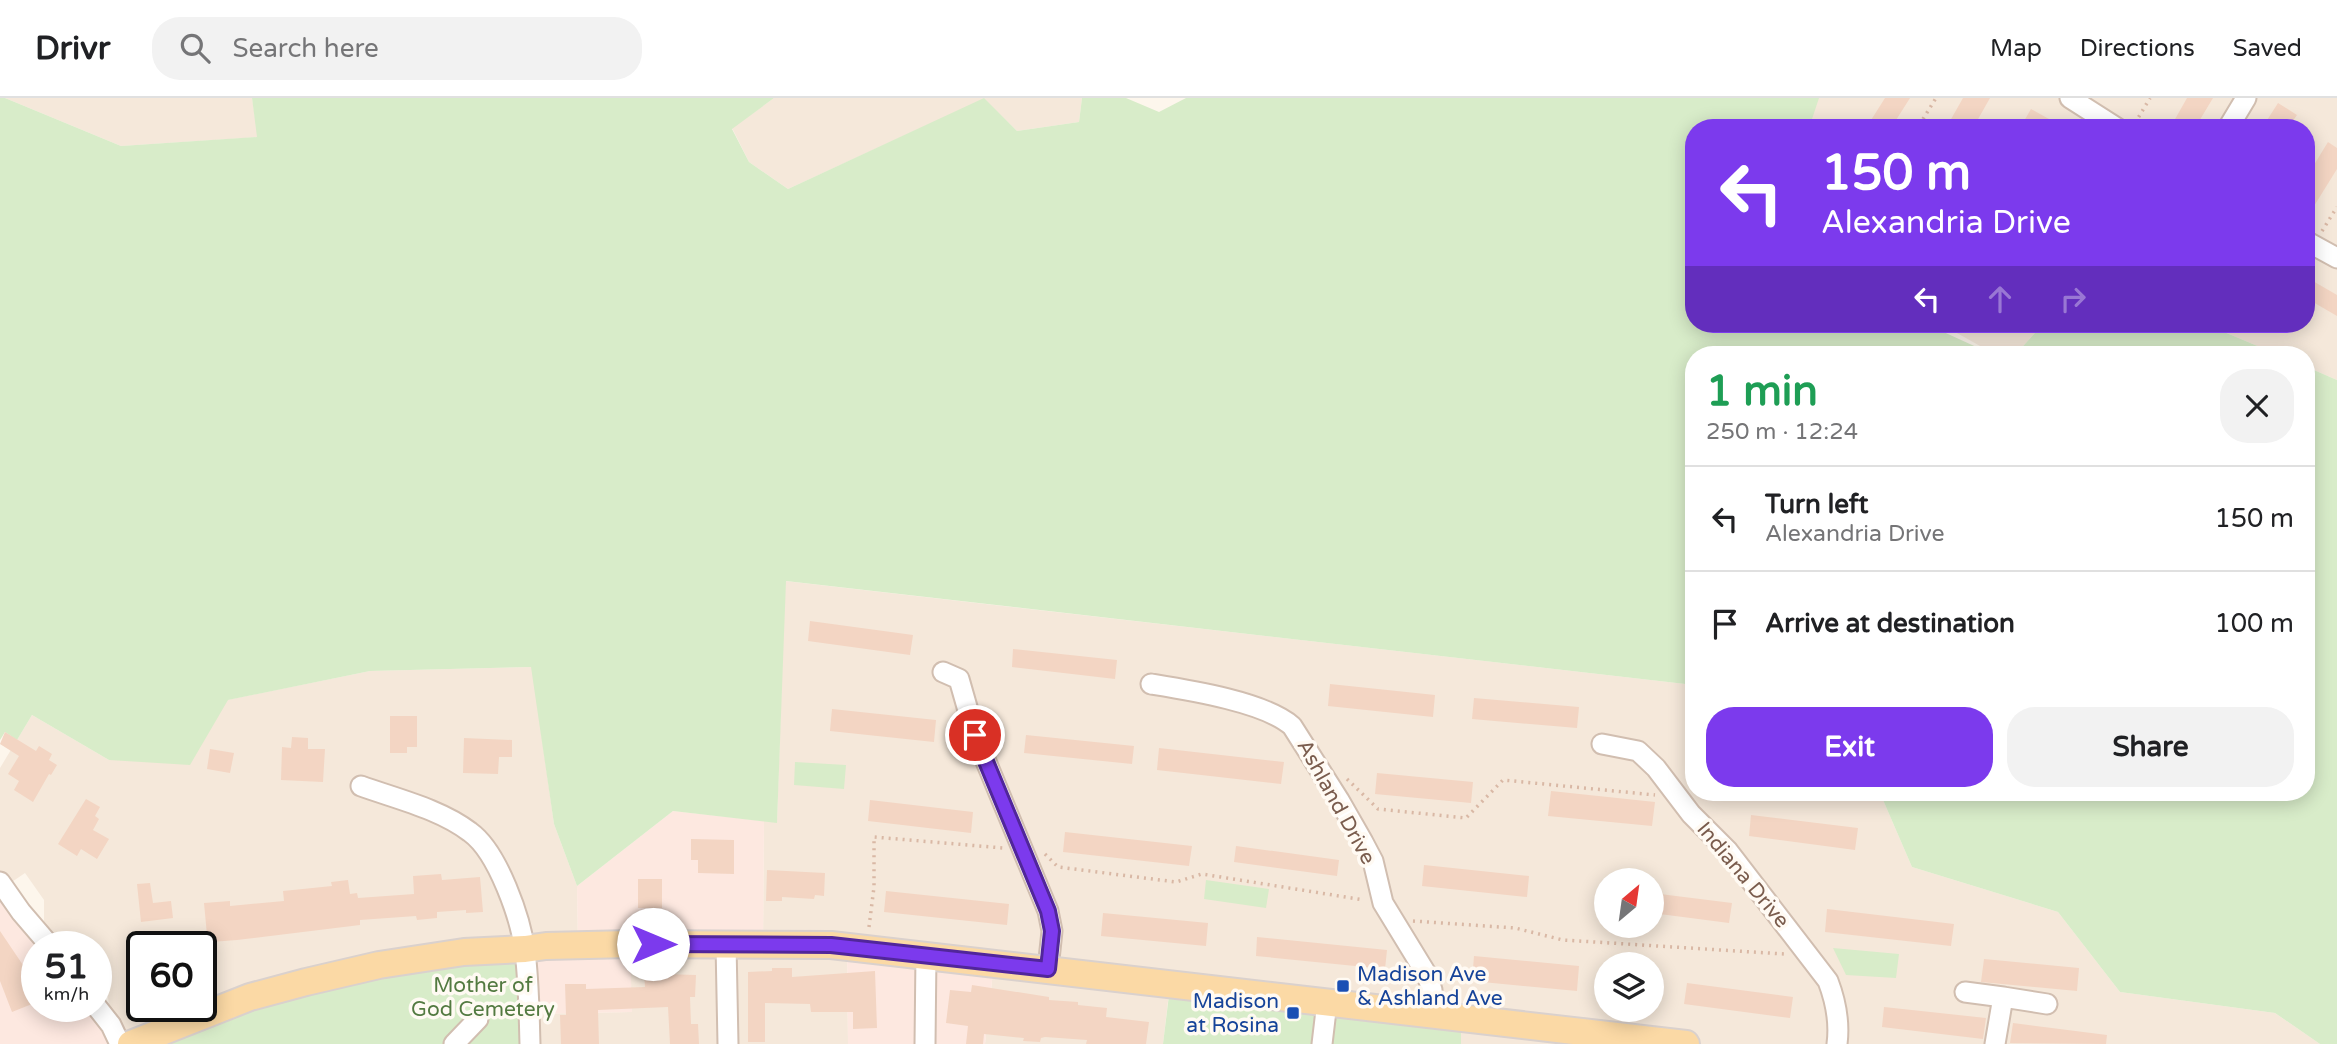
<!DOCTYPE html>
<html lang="en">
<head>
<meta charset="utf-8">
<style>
	:root { --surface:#fff; --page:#f2f2f2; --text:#202124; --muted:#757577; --line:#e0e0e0; --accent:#7c3aed }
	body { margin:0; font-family:"Varela Round",sans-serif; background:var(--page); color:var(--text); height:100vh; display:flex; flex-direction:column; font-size:26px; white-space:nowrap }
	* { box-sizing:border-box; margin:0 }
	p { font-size:23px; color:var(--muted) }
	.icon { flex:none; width:38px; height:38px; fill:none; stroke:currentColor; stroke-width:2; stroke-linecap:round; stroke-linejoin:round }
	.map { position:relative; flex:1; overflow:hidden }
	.side { position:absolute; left:1685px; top:248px; width:630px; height:455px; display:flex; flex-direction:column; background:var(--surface); border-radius:28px; box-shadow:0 4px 18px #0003 }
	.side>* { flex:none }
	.top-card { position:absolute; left:1685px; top:21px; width:630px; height:214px; border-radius:28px; box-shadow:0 4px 18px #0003; background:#7c3aed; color:#fff; overflow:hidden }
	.needle { width:46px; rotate:29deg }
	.fabs { position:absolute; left:1594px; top:770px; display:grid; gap:14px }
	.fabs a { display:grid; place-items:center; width:70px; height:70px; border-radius:50%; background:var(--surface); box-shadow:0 4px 18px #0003; font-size:35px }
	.speed { position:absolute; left:21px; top:833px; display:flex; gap:14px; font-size:35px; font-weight:700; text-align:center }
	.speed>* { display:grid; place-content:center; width:91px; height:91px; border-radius:50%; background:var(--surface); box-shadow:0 4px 18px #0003; line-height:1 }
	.speed small { font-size:18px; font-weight:400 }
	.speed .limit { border:4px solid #111; border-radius:10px; background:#fff; color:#111 }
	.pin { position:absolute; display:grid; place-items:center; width:60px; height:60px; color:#fff; margin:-30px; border:4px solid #fff; border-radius:50%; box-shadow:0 2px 7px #0007 }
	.me { position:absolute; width:77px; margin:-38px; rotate:90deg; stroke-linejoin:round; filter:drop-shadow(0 0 5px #0008) }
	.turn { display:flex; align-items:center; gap:24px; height:147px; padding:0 21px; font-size:32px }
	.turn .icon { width:91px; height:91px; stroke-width:2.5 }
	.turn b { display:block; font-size:49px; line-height:60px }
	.lanes { display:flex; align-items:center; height:66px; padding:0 21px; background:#0003; justify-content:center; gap:35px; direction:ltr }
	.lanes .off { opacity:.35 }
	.round { display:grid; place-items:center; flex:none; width:74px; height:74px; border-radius:28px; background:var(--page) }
	.head { display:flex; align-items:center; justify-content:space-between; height:119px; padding:0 21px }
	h1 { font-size:42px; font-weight:700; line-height:52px; color:#1e9e55 }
	.button { display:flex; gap:14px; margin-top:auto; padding:14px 21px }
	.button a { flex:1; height:80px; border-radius:28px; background:var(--accent); color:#fff; font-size:28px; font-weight:700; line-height:80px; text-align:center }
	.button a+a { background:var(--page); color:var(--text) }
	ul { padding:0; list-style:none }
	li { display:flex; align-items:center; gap:21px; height:105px; padding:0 21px; border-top:2px solid var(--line) }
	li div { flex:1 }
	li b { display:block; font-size:26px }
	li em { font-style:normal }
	header { display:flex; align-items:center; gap:42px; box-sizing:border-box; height:98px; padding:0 35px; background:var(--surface); border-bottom:2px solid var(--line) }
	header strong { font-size:33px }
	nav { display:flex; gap:38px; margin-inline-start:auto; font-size:24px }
	.search { width:490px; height:63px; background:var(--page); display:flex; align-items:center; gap:18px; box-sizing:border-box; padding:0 24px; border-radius:28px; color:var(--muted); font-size:26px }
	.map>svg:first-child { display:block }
	.residential { fill:#f5e8da; fill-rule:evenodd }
	.commercial { fill:#fde8e0 }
	.green { fill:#d8ecc9 }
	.building { fill:#f3d5c3 }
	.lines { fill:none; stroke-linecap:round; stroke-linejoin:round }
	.minor-casing { stroke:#d1beb0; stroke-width:23 }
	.major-casing { stroke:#dad1cd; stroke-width:30 }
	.path { stroke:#d9b8a5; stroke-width:3.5; stroke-dasharray:2 5; stroke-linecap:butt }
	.minor { stroke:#fff; stroke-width:19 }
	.major { stroke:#fbd9a5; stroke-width:26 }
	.route-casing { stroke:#51269a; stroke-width:18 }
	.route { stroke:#7c3aed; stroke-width:12 }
	.transit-dot { fill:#1a4fb4; stroke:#fffaf3; stroke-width:2.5 }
	.labels { text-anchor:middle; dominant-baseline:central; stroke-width:7; stroke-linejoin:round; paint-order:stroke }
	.street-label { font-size:21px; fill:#7a5c4d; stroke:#fffaf3 }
	.transit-label { font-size:21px; fill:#164399; stroke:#fffaf3; text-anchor:start }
	.park-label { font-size:21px; fill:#537a41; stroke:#fffaf3 }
</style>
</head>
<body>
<header>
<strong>Drivr</strong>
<div class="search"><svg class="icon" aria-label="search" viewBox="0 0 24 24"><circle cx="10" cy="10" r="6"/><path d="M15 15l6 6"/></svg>Search here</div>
<nav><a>Map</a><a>Directions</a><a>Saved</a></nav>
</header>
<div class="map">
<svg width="2337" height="946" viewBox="0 0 2337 946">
	<rect width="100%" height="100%" fill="#fdf6ec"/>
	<path class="residential" d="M5,0h247l6,39 -137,9z
		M774,0h308l-3,24 -62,9 -33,-32 -196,90 -39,-27 -17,-34z
		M1664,0h673v282l-30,-13 -1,-12h-27l-74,-31h101v-196h-612z
		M1941,226h102l-28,31h-19z
		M785,483l909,104v108h186l32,74 146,45 62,80 155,21 45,31h-859v-26l-291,-34 -7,60h-178l9,-81 -147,-16 1,97h-318l-1,-30 102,-2 -1,-68h133l1,-123 13,1zM1606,782h46v46h-46zM1606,866h46v46h-46z
		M532,569l22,157 23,62 1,58 -447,100 -20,-19 -3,-28 -12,-12v-38h-35l-17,-18v-29l-19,-27 -25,17v-122l32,-53 77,45 118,-60 143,-29zM142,849h59v59h-59z"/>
	<path class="commercial" d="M673,713l91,10 -1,123h-133l2,68 -103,2 -4,-65 53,-5 -1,-58z
		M0,796l41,53h-4v59h50l33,38h-120z
		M847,849l147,16 -9,81h-137z"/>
	<path class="green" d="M0,0h5l116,48 136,-9 -5,-39h522l-42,31 17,33 39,27 196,-91 33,33 62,-9 3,-24h44l33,14 27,-14h633l-10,30h-115v196h232l68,31h-300v330l-908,-104 -9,242 -104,-12 -96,75 -23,-62 -23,-157 -161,4 -142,29 -38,65 -81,-5 -77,-45 -15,25 -12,-8 -5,8z
		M2043,226h162l74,31h-264z
		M2307,269l30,13v664h-17l-45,-31 -155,-21 -62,-80 -146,-45 -32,-74h426z
		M795,664l51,3 -2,24 -50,-4z
		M1206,782l63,9 -3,19 -62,-9z
		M1833,850l66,6 -3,24 -50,-3z
		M525,851l5,95h-399l119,-47z
		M1169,897l292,33v16h-298z"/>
	<path class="building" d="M1885,0h25l-19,30h-25z
		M1963,0h27l-17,30h-27z
		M2187,0h26l-18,30h-25z
		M2278,5l19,12 -9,13h-26z
		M2031,11l34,19h-45z
		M2328,44l9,6v21l-31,50v-41z
		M2306,179l31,18v21l-31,-18z
		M810,523l103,14 -3,20 -102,-14z
		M1013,551l104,11 -2,19 -103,-12z
		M1330,586l105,11 -2,22 -105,-11z
		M1474,600l105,9 -2,21 -105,-9z
		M832,611l104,11 -2,22 -104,-11z
		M390,618h27v31h-10v6h-17z
		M5,634l31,19 3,-5 13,8 -3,6 8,5 -6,10 -2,-1 -16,28 -19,-12 5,-9 -11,-7 11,-18 -19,-12z
		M1026,637l108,11 -2,18 -108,-11z
		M292,639l16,1v11h17l-2,33 -42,-2 1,-33 9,1z
		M464,640l48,2v17h-13l-1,17 -35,-1z
		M1159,650l125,14 -3,22 -124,-14z
		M210,651l24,4 -4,20 -23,-4z
		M1377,675l96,9 -2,21 -96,-9z
		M1551,693l104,11 -3,24 -104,-10z
		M86,701l14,8 -5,9 4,3 -6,11 16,9 -12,20 -16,-10 -4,7 -19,-12z
		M870,702l103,12 -2,21 -103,-12z
		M1751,717l107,13 -3,22 -106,-14z
		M1065,734l127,14 -3,20 -126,-14z
		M691,741l43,1v34l-36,-1v-13h-7z
		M1236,748l103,14 -2,16 -103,-14z
		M1424,767l105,11 -2,21 -105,-11z
		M767,772l58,3 -1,23 -9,-1 -1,4 -32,-2v4h-16z
		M441,776l1,6 38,-3 3,35 -17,1v-3l-29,2v6l-20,2 -1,-4 -56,4v5l-123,15 -26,2v-7h-4l-3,-32 26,-2v5l54,-5 -1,-10 49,-5 -1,-4 17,-2 2,14 7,-1 1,5 56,-4 -1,-18z
		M638,781h24v29h-24z
		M150,785l3,20 18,-2 2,17 -32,4 -4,-38z
		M886,793l123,13 -2,21 -123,-13z
		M1652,795l80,10 -3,20 -77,-10z
		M1827,811l127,15 -3,22 -126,-14z
		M1103,815l105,10 -2,23 -105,-10z
		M0,833l31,46 6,-2v27l-25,10 -12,-31z
		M1257,839l130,13 -2,19 -129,-13z
		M1474,858l105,10 -2,25 -105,-10z
		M1984,861l95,9 -2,23 -96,-9z
		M772,870h20v9l83,-6 2,57 -24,1v-17h-42l-1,-8 -45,-1v39h-17v-70l24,-1z
		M644,873h20v3l32,1 -1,22h-5l1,27h7l1,20h-29l-2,-37 -70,3 1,34h-38l-1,-29h6l-1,-31h21v5l59,-2z
		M1687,885l106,14 -3,21 -106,-14z
		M972,887l77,12v3l29,2v3l29,3 -1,9 43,5 -3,22h-60l1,-4 -42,-3 -4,1 -1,4 -17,-1 1,-3 -40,-4 -1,10h-17l2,-18 -22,-3 4,-33 21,2z
		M1884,909l102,11 -3,21 -101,-12z
		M2013,925l94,12 -1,9 -96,-1z"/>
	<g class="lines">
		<g class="minor-casing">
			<path id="minor" d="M2070,0l47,30
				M2228,30l18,-30
				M2306,143l31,17
				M943,574l16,7 16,56 73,176 4,20 -4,38
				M1151,586c37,6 114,18 141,42l47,74 24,42 10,19 10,42 44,72 5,15 1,24
				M1602,646l36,7 18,17 35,46 37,37 100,130c8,21 12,40 9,63
				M361,688c36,13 79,23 109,46 28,20 51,87 55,120 4,31 4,61 5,92
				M0,784l21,30 30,35
				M726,846l2,100
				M1965,894l38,5 -8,47
				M2003,899l44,7
				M96,908l15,19 9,19
				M454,946l24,-25
				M925,946l1,-89
				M1322,946l5,-42"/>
		</g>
		<g class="major-casing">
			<path id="major" d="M131,946l119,-47 56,-15 73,-17 85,-13 61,-3 21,-3 84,-2 201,1 855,99"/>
		</g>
		<path class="path" d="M1923,21l13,-21
			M2135,25l15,-25
			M2322,133l15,-24
			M1347,681l31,30 88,9 37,-38 152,15
			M1045,756l13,13 118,15 26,-8 162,26
			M1413,823l102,7 48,12 221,14
			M869,829l5,-40v-50l129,11"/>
		<use href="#minor" class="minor"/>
		<use href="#major" class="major"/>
	</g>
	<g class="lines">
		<g class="route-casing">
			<path id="route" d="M653,846l178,1 217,24 4,-38 -4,-20 -73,-176"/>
		</g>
		<use href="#route" class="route"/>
	</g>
	<g class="transit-dot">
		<rect x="1336" y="881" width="14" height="14" rx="3.5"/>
		<rect x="1286" y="908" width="14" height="14" rx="3.5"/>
	</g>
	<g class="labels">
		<g class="street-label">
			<text transform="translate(1336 704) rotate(61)">Ashland Drive</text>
			<text transform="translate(1743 777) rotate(50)">Indiana Drive</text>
		</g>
		<g class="transit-label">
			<text x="1357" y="876">Madison Ave<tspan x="1357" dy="24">&amp; Ashland Ave</tspan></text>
			<text x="1279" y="903" text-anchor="end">Madison<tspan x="1279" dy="24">at Rosina</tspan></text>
		</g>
		<g class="park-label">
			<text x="483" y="887">Mother of<tspan x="483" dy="24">God Cemetery</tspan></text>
		</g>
	</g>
</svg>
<div class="fabs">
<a><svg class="needle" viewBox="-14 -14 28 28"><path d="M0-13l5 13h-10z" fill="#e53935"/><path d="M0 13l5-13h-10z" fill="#757577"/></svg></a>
<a><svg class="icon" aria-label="layers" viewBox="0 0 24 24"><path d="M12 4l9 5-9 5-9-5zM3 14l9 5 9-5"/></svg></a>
</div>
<div class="speed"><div>51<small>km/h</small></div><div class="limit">60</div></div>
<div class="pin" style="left:975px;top:637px;background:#d93025"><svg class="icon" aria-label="arrive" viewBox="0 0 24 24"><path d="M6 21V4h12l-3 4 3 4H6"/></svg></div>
<svg class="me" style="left:653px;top:846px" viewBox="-20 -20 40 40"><circle r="19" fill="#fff"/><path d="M0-13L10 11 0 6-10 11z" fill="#7c3aed"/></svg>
<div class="top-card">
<div class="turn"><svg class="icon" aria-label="left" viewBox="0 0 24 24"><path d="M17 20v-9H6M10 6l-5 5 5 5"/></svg><div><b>150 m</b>Alexandria Drive</div></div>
<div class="lanes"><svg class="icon" aria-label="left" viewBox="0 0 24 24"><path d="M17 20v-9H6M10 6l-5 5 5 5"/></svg><svg class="icon off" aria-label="ahead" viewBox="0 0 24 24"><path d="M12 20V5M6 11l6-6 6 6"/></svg><svg class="icon off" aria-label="right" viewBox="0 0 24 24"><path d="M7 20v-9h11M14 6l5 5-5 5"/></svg></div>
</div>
<section class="side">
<div class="head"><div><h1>1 min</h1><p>250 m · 12:24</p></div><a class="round"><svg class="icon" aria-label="close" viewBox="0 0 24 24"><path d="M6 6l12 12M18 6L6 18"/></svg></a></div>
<ul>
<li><svg class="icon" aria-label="left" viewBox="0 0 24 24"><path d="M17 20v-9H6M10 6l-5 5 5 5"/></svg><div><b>Turn left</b><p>Alexandria Drive</p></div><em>150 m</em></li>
<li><svg class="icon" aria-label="arrive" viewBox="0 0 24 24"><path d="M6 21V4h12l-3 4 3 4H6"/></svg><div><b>Arrive at destination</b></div><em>100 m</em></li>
</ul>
<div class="button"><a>Exit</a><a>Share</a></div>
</section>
</div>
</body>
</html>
